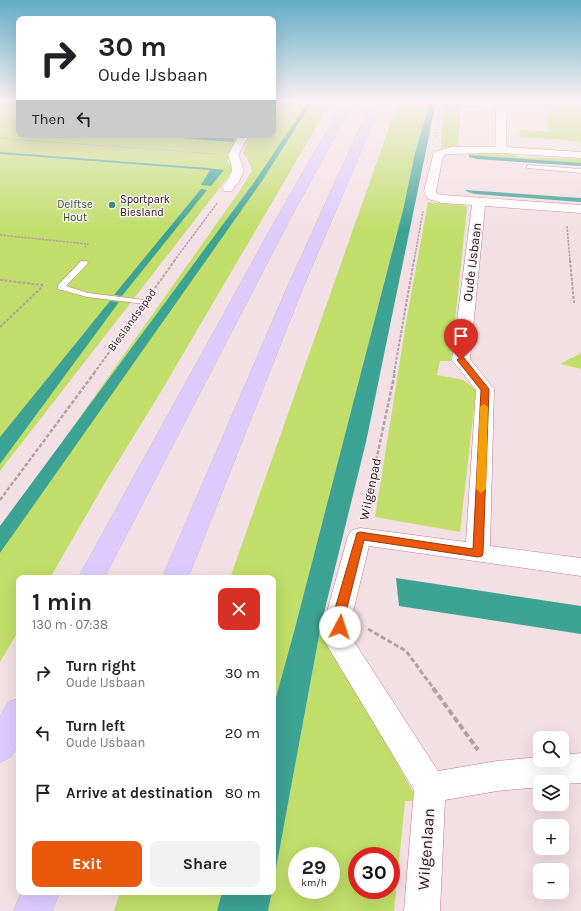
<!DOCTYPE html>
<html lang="en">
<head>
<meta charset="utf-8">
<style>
	:root { --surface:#fff; --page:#f2f2f2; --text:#202124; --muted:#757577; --accent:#ea580c }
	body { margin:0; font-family:Karla,sans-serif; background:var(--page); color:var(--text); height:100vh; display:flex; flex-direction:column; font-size:15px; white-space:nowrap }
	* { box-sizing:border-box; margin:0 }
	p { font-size:13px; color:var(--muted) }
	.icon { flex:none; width:22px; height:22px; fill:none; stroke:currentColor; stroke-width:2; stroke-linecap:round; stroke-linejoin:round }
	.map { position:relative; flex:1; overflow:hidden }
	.drawer { position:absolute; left:16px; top:575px; width:260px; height:320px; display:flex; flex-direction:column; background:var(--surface); border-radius:8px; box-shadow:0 4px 16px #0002 }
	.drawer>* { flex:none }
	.guide { position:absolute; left:16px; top:16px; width:260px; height:122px; border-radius:8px; box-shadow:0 4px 16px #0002; background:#fff; color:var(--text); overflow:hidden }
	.controls { position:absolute; left:533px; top:731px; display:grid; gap:8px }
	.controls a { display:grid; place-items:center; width:36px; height:36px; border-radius:8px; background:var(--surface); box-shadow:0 4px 16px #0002; font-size:20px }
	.speed { position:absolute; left:288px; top:847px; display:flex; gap:8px; font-size:20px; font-weight:700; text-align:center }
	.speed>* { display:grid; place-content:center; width:52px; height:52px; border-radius:50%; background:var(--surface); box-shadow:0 4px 16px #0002; line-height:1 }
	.speed small { font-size:10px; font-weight:400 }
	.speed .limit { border:6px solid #d22; background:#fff; color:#111 }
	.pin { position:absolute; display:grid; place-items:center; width:34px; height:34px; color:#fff; margin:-41px -17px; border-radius:50% 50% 50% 0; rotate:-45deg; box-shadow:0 0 4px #0007 }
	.pin .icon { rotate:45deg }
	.me { position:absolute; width:44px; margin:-22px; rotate:5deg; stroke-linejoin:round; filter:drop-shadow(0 0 3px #0008) }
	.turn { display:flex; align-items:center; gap:14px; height:84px; padding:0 16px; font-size:18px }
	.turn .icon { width:52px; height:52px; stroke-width:2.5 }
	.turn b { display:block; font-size:28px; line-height:34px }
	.then { display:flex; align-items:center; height:38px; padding:0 16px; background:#0003; gap:8px; font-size:15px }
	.round { display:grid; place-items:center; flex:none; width:42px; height:42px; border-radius:8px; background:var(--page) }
	.headline { display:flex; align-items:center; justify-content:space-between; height:68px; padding:0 16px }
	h1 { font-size:24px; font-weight:700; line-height:30px }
	.cta { display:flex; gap:8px; margin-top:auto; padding:8px 16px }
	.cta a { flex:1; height:46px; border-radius:8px; background:var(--accent); color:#fff; font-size:16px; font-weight:700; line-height:46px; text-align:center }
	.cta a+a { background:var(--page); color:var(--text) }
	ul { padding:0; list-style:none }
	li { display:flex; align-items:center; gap:12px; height:60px; padding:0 16px }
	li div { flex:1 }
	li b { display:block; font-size:15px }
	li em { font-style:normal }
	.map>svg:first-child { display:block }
	.green { fill:#c0de69; fill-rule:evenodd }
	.water { fill:#3ca293 }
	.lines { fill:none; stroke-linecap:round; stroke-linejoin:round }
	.service-casing { stroke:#c7748d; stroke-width:1 }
	.minor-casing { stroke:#c7748d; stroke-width:1 }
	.motorway-casing { stroke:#c9c1c3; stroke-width:1 }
	.path-far5 { stroke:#b69fa5; stroke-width:1; stroke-dasharray:2 1; stroke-linecap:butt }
	.path-far4 { stroke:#b69fa5; stroke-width:1.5; stroke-dasharray:2.5 1; stroke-linecap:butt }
	.path-far3 { stroke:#b69fa5; stroke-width:2; stroke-dasharray:3 1.5; stroke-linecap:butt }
	.path-far2 { stroke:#b69fa5; stroke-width:2.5; stroke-dasharray:4 2; stroke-linecap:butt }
	.path-far1 { stroke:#b69fa5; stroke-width:3; stroke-dasharray:5 2.5; stroke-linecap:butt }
	.path { stroke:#b69fa5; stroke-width:4; stroke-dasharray:6 3; stroke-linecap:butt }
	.service { fill:#fff; fill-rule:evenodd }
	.minor { fill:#fff; fill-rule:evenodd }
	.motorway { fill:#ddcbfe; fill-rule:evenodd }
	.route { fill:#ea580c; stroke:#983908 }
	.slow { fill:#f59e0b }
	.poi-dot { fill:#42877b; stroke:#f3f3f3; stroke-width:1.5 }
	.labels { text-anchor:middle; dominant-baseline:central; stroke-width:3; stroke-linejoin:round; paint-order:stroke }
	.far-poi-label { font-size:11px; fill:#2f0f1a; stroke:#f3f3f3; text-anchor:start }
	.far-park-label { font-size:11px; fill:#3f4c17; stroke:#f3f3f3 }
	.far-street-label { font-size:11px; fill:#2f0f1a; stroke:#f3f3f3 }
	.street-label { font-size:13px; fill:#2f0f1a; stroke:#f3f3f3 }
	.near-street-label { font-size:16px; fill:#2f0f1a; stroke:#f3f3f3 }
</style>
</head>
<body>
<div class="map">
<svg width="581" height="911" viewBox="0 0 581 911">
	<rect width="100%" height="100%" fill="#f3e0e4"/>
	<path class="green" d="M0,102h19v33h254v-33h58l-172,293 -53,86 -56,97h-31v52l-19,32v-132l239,-338 13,-21 -3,-9 -6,-9 6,-14 -22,22 4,5 1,6 -232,299z
		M398,102h32l-15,51 -12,57 -108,418 -22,80v-130h-43z
		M445,102h16l-3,44 -17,2 1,-23z
		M544,102h37v3l-2,1 2,2v38l-2,-5 -59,-4 -1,-7 30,2z
		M462,152l55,3v2l64,2v4l-112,-8z
		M428,202l39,4 -16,155h-11l-3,14 27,5 12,10 -16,142 -85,-15 32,-200z
		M581,353v16l-21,-5z
		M321,625l97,176h-13l-11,110h-126l4,-19h1v-7zM297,856h34v34h-34zM357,856h34v34h-34z
		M120,892h102l-5,19h-103z"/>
	<path class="water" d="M308,102h4l-50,79 -262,372v-27l255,-345z
		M430,102h6l-70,340 -45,183 -48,260v-177l22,-80 108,-418 12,-57z
		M140,135l96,1 -3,6z
		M0,152l207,16 17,2 -13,16 -10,-1 9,-15 -210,-16z
		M469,155l112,8v3l-105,-7 -7,-2z
		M201,189l6,1 -85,106 -8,-1z
		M465,190l116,8v4l-106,-8 -7,-2z
		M110,301l9,1 -119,162v-27z
		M396,578l185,28v28l-182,-28z
		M222,892h50l-4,19h-51z"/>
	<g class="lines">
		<g class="service-casing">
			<path id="service" d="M529,165l52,4v4l-54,-5v-2z
				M81,261h6l1,2 -22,23 22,7 57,7 4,2 -4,2 -58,-7 -29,-8v-4z"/>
		</g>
		<g class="minor-casing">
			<path id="minor" d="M496,102h10v45l75,5v6l-80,-5 -54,1 -4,2 -7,35 1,3 6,1 138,10v8l-96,-7 -15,153 24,30 -4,157 91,12v18l-212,-30 -16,66v28l85,131 59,-10 43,-4v3h22v-5l19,-2v30l-19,1v-2h-22v5l-43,4 -52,9 -5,111h-36l10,-121 -89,-148 2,-30 21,-76 4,-6 8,-2 106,14 10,-152 -24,-30 20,-155 -30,-2 -14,-4 -4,-8 10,-39 18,-5h44z
				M239,135h10l-11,20c9,18 5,20 -6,36h-8l-2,-3c10,-14 13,-16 6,-33z"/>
		</g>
		<g class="motorway-casing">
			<path id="motorway" d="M344,102h10l-65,119 -185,357h-26l197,-357z
				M372,102h10l-80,188 -114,288h-26l124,-288z
				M19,699v44l-8,14 -11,5v-45l8,-15z
				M22,892h38l-8,19h-38z"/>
		</g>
		<path class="path-far5" d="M439,110l43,2
			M436,137l4,-35
			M0,138l215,16"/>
		<path class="path-far4" d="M567,226l3,35
			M0,235l88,9 -3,3
			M174,261l44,-59
			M414,261l9,-50"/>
		<path class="path-far3" d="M570,260l4,43
			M0,280l43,5
			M155,288l20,-28
			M0,327l43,-41
			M94,373l41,-56
			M394,373l20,-113"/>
		<path class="path-far2" d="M0,500l95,-128
			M365,513l30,-141"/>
		<path class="path-far1" d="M365,515l1,-3
			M368,629l38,22 28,38"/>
		<path class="path" d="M433,688l45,62"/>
		<use href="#service" class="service"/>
		<use href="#minor" class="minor"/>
		<use href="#motorway" class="motorway"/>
	</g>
	<linearGradient id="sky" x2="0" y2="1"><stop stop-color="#63adc6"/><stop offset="0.44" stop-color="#faf1f3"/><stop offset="1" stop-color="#faf1f3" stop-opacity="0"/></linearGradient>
	<rect width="581" height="230" fill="url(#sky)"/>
	<path class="route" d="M461,357l3,1 25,31 -6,164 -1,3 -4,1 -114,-17 -18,72 -1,15 -1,3 -4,2 -5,-2 -1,-3v-15l23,-79 3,-1 113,17 8,-159 -24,-30z"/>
	<path class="slow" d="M484,404l4,3 -2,82 -5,4 -5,-4 4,-82z"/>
	<circle class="poi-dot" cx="112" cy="205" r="4"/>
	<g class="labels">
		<g class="far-poi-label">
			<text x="120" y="199">Sportpark<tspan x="120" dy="13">Biesland</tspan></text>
		</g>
		<g class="far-park-label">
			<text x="75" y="204">Delftse<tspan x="75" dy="13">Hout</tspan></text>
		</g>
		<g class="far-street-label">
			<text transform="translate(132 320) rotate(-54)">Bieslandsepad</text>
		</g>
		<g class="street-label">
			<text transform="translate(472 262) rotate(-83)">Oude IJsbaan</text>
			<text transform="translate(370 489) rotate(-78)">Wilgenpad</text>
		</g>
		<g class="near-street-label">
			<text transform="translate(426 849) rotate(-86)">Wilgenlaan</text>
		</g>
	</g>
</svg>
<div class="controls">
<a><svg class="icon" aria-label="search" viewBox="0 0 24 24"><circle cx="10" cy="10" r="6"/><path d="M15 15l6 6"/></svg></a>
<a><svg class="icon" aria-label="layers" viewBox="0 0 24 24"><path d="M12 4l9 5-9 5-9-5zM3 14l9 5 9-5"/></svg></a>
<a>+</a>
<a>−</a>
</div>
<div class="speed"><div>29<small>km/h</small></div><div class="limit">30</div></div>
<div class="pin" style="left:461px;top:360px;background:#d93025"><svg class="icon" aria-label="arrive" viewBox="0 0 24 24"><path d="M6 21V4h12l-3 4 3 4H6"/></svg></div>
<svg class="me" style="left:340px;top:627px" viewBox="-20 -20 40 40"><circle r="19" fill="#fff"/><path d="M0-13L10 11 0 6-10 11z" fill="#ea580c"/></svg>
<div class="guide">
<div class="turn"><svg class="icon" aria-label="right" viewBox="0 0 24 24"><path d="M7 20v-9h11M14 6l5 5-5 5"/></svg><div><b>30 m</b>Oude IJsbaan</div></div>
<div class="then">Then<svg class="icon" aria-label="left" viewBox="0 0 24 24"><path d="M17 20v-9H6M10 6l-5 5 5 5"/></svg></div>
</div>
<section class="drawer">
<div class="headline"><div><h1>1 min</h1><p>130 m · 07:38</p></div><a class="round" style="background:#d93025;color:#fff"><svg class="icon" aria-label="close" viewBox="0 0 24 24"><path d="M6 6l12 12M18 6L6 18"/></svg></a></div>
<ul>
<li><svg class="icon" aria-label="right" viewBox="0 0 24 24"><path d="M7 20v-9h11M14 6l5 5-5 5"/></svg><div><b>Turn right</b><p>Oude IJsbaan</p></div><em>30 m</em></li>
<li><svg class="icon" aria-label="left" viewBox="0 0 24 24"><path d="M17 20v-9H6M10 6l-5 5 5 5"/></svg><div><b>Turn left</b><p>Oude IJsbaan</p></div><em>20 m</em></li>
<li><svg class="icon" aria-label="arrive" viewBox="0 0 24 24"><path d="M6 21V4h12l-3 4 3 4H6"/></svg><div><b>Arrive at destination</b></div><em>80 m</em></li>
</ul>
<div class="cta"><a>Exit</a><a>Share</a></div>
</section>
</div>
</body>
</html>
